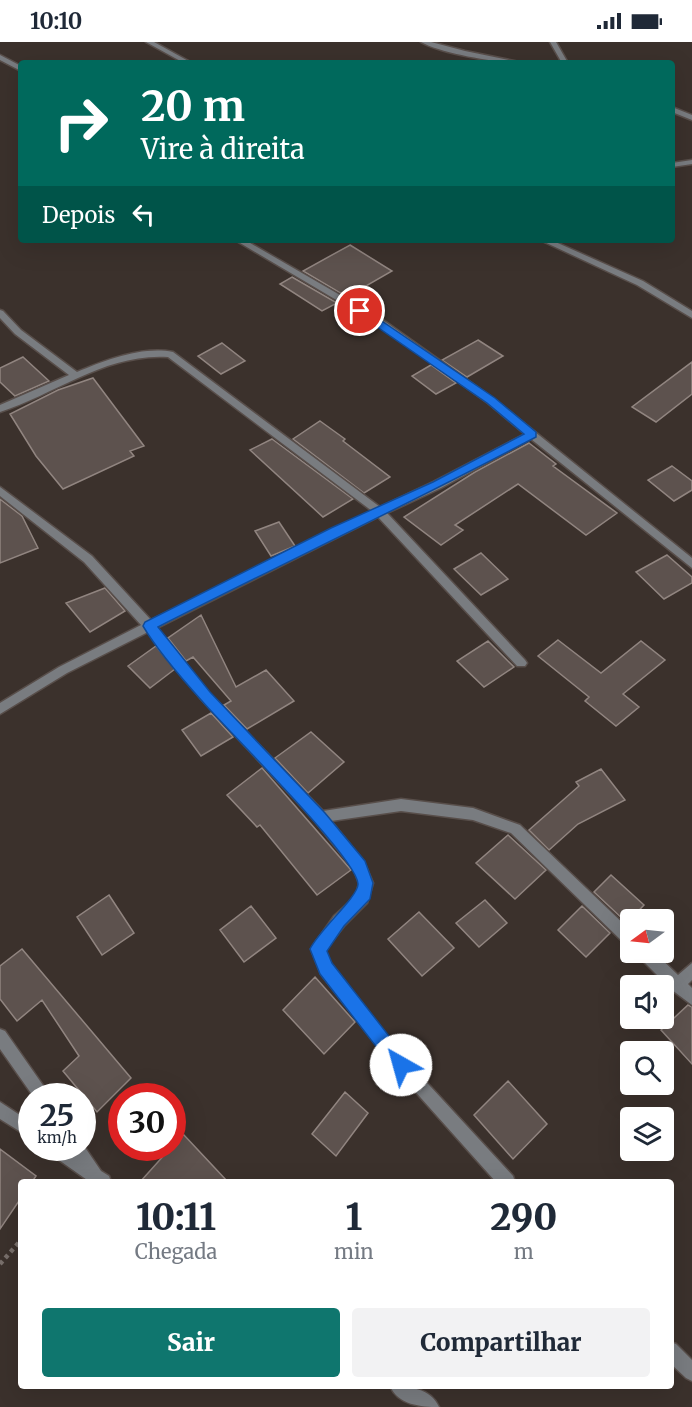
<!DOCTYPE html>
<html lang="pt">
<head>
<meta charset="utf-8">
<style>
	:root { --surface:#fff; --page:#f2f2f3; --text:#1f2937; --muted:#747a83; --accent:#0f766e }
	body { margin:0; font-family:Merriweather,serif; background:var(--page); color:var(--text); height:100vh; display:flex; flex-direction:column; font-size:22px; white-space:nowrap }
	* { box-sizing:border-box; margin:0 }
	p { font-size:20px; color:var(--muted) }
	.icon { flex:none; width:33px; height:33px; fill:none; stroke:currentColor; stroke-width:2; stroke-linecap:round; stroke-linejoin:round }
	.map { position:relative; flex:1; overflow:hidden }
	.details { position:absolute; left:18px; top:1137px; width:656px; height:210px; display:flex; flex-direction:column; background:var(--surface); border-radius:6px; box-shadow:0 6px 24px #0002 }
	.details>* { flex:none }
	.hud { position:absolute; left:18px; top:18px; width:657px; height:183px; border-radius:6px; box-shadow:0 6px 24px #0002; background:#00695c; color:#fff; overflow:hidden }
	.needle { width:39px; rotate:255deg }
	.controls { position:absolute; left:620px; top:867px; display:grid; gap:12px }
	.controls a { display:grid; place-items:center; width:54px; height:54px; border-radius:6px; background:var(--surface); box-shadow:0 6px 24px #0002; font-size:30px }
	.speed { position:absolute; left:18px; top:1041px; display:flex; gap:12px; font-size:30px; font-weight:700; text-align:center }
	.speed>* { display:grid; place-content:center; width:78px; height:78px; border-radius:50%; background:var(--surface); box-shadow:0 6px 24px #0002; line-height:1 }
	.speed small { font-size:15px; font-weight:400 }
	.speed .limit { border:9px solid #d22; background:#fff; color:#111 }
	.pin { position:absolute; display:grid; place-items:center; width:51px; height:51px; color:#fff; margin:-26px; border:3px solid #fff; border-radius:50%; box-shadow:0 2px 6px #0007 }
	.me { position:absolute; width:66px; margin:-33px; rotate:322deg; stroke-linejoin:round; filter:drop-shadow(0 0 4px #0008) }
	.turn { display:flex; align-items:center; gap:21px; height:126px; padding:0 24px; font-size:27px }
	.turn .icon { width:78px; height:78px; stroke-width:2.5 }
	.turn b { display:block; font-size:42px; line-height:51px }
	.then { display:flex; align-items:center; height:57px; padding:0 24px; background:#0003; gap:12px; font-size:22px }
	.eta { display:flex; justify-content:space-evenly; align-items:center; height:102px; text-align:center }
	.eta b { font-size:36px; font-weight:800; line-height:42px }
	.cta { display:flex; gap:12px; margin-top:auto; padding:12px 24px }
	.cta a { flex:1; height:69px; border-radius:6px; background:var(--accent); color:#fff; font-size:24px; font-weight:800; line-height:69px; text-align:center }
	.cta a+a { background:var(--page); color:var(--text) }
	.status { display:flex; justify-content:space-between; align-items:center; height:42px; padding:0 30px; background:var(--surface); direction:ltr }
	.status svg { height:16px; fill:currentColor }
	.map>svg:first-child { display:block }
	.building { fill:#5d524e; stroke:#918580; stroke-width:1.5 }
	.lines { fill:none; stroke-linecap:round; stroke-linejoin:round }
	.street-casing { stroke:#584e4a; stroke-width:3 }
	.path { stroke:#786f6b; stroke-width:4.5; stroke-dasharray:4 4; stroke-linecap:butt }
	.street { fill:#797c80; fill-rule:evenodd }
	.route { fill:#1a73e8; stroke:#114b97; stroke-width:1.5 }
</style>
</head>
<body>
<div class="status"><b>10:10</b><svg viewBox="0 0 49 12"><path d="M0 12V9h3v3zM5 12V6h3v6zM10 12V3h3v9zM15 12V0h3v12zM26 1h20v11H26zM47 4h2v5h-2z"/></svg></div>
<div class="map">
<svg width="692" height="1365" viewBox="0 0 692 1365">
	<rect width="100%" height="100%" fill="#3b312c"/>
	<path class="building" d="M350,203l42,26 -45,26 -44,-26z
		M292,235l45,26 -15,8 -42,-27z
		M478,298l25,16 -36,21 -25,-17z
		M222,301l23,18 -24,13 -23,-18z
		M23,315l26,24 -34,15 -15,-14v-14z
		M692,320v32l-36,28 -24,-15z
		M431,323l25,18 -20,11 -24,-18z
		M93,336l51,68 -14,5 4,5 -71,33 -27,-33 -26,-42 48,-24z
		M320,379l25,18 -2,2 47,36 -26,16 -71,-54z
		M272,397l81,60 -30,18 -73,-67z
		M529,401l27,21 -3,2 64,47 -31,22 -68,-51 -63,41 8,5 -22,15 -37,-28 71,-45z
		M672,424l20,15v9l-18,11 -26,-21z
		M0,457l22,17 16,32 -38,15z
		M279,480l16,24 -24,10 -16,-25z
		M481,511l27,26 -27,16 -27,-26z
		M667,513l25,22v6l-28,16 -28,-27z
		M105,546l20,23 -35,21 -24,-29z
		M201,573l35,72 30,-17 28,31 -47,28 -23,-24 7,-4 -38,-44 -7,4 -18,-23z
		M558,598l43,33 40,-32 24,19 -42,34 16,13 -23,19 -31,-25 4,-4 -51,-41z
		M488,599l26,26 -30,20 -27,-26z
		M156,604l19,23 -25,19 -22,-22z
		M211,671l22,24 -32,19 -19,-26z
		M311,690l33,30 -36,31 -33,-35z
		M262,726l89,102 -34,25 -57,-70 -3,2 -30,-32z
		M601,727l24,31 -47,24 -29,26 -20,-20 50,-44 -3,-4z
		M508,793l38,35 -31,29 -39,-36z
		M611,833l33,30 -17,18 -33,-31z
		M109,853l25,38 -32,22 -25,-38z
		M485,858l22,23 -28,24 -23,-24z
		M251,864l25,32 -32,24 -24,-32z
		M582,864l28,27 -24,24 -28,-27z
		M419,870l35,36 -32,28 -34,-37z
		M22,907l109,129 -34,34 -34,-41 16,-15 -37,-56 -25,21 -17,-22v-33z
		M315,935l40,45 -31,32 -41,-44z
		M688,963l4,2v57l-31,-34z
		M508,1039l39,43 -34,35 -39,-44z
		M345,1050l23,21 -32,43 -24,-22z
		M183,1092l45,48h-88z
		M0,1107l36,27 -4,6h-11v16l-21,31z"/>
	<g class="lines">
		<g class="street-casing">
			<path id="street" d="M146,0h8l38,21h-8z
				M421,0h10l34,9 59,12c-25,0 -82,-9 -103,-21z
				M550,0h6l12,21h-6z
				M0,13l21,11v5l-21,-11z
				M672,65l20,8v5l-20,-8z
				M692,118v4l-20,3v-4z
				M235,198h10l138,80 111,79 198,159v10l-161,-129 -90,49 -54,25 138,147 2,3 -2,3h-8l-139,-149 -221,111 52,65 114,118 78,-12 72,9 47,17 110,105v16l-5,-2 -114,-111 -38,-13 -72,-9 -70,10 33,41 9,21 -6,20 -23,23 -19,24 6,14 75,96 107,116 2,6h-19l-100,-112 -75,-96 -10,-25 23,-33 22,-20 3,-13 -5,-13 -39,-49 -114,-122 -53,-67 -81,41 -67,41v-11l59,-36 82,-42 -57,-63 -84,-66v-9l92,69 59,64 221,-109 -204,-154c-62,-4 -112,37 -168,55v-7l69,-30 -54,-41 -15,-16v-8l3,1 18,19 56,42c29,-12 65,-26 96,-20l207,155 53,-25 92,-48 -37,-31 -111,-79z
				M540,198h11l92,41 49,30v7l-55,-33z
				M637,910h17l24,23 14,-12v17l-4,4 4,4v17l-20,-15 -33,-33z
				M0,987l5,2 42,60 2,5h-16l-33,-47z
				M0,1060l32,21v16l-32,-20z
				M82,1101l19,28 8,5 2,6h-21l-41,-29 -3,-5h21l3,2v-2h12z
				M670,1300l6,2 16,16v21l-6,-3 -16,-15z
				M390,1344c18,0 41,2 49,21 -18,0 -41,-2 -49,-21z"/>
		</g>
		<path class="path" d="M0,1222l21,-24"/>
		<use href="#street" class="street"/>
	</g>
	<path class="route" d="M357,267h7l131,89 41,34v5c-125,66 -252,126 -378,190l52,65 115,121 40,48 8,22 -3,16 -26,27 -17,25 5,12 75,96 2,6 -2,6 -6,3 -6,-3 -75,-97 -10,-25c9,-19 48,-52 48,-65 0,-25 -132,-155 -156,-183 -19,-21 -45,-51 -59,-75l2,-4 186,-94 102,-46 91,-48 -37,-31 -130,-90z"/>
</svg>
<div class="controls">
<a><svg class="needle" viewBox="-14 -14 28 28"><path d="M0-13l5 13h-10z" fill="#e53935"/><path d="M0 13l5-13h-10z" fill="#747a83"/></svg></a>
<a><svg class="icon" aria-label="sound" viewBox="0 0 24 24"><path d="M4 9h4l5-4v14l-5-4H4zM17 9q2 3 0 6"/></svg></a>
<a><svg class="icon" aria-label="search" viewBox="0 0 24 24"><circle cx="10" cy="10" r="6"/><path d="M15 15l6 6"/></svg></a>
<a><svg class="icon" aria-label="layers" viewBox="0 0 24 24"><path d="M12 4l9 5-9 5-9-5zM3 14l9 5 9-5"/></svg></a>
</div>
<div class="speed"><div>25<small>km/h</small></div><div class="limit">30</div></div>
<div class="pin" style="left:360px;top:269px;background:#d93025"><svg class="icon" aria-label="arrive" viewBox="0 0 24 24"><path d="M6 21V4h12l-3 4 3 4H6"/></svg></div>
<svg class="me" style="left:401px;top:1023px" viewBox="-20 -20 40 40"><circle r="19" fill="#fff"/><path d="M0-13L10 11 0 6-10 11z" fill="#1a73e8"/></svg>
<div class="hud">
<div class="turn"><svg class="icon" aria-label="right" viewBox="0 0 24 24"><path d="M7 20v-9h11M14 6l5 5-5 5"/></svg><div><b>20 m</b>Vire à direita</div></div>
<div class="then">Depois<svg class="icon" aria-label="left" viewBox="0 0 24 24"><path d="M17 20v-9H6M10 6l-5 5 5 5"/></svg></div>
</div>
<section class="details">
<div class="eta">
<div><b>10:11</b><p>Chegada</p></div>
<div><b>1</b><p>min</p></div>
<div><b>290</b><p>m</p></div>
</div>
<div class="cta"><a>Sair</a><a>Compartilhar</a></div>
</section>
</div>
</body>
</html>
